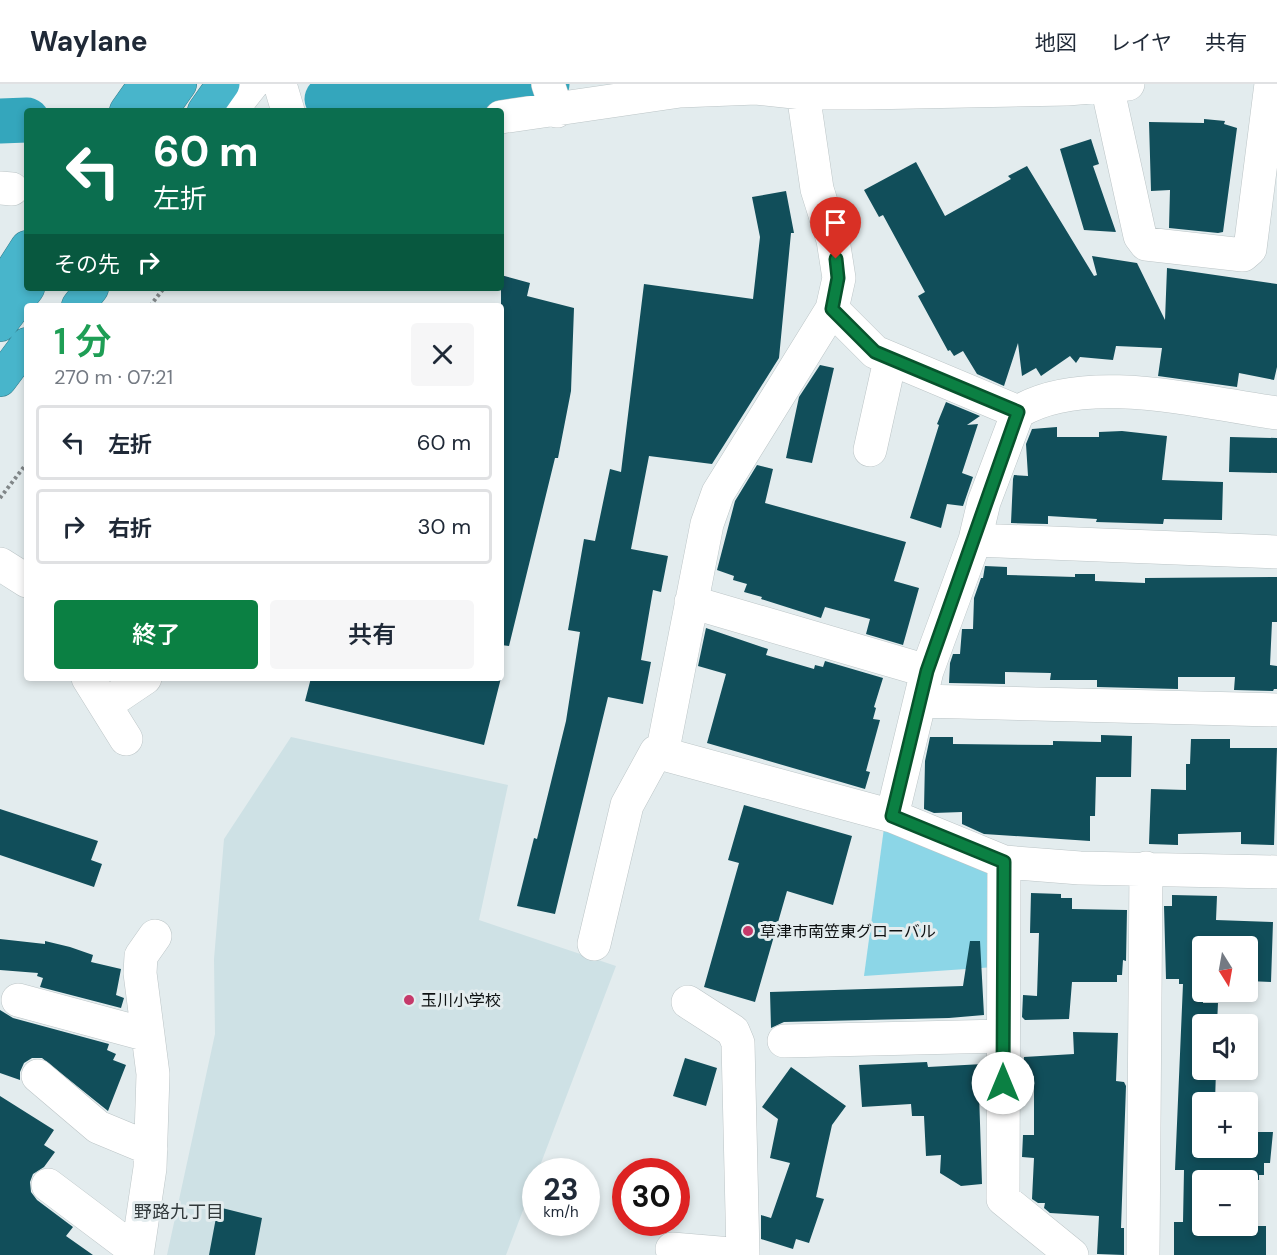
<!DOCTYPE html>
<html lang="ja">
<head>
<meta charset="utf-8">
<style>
	:root { --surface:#fff; --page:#f6f6f7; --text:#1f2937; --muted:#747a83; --line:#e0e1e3; --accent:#0b8043 }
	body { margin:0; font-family:"DM Sans","Noto Sans JP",sans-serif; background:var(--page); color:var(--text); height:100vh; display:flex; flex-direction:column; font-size:22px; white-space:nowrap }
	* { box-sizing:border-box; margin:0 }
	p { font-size:20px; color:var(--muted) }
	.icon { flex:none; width:33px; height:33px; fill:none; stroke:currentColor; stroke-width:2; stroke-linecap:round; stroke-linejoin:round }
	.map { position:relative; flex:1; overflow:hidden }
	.sheet { position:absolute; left:24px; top:219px; width:480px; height:378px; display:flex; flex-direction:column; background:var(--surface); border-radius:6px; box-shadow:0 3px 9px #0003 }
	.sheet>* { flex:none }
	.banner { position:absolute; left:24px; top:24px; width:480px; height:183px; border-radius:6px; box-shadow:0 3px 9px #0003; background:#0b6e4f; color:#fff; overflow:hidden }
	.needle { width:39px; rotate:169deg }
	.buttons { position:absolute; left:1192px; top:852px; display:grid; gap:12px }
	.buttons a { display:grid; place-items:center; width:66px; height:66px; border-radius:6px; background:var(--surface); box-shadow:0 3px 9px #0003; font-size:30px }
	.speed { position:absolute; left:522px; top:1074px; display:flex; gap:12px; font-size:30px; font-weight:700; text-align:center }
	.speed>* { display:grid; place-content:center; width:78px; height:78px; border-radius:50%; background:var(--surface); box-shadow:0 3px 9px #0003; line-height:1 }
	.speed small { font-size:15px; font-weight:400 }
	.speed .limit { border:9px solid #d22; background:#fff; color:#111 }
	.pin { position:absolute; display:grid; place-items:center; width:51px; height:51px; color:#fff; margin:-62px -26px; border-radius:50% 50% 50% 0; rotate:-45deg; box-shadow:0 0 6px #0007 }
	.pin .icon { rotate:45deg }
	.me { position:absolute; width:66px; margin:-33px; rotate:0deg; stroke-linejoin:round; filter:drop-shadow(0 0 4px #0008) }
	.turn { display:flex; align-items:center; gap:21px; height:126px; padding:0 30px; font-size:27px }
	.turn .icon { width:78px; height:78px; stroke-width:2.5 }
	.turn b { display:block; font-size:42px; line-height:51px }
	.then { display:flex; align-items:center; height:57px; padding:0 30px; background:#0003; gap:12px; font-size:22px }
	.round { display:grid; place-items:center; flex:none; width:63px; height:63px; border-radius:6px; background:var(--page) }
	.headline { display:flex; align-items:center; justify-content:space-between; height:102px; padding:0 30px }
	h1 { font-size:36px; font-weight:600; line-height:45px; color:#1e9e55 }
	.button { display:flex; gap:12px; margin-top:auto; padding:12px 30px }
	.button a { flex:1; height:69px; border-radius:6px; background:var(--accent); color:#fff; font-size:24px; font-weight:600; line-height:69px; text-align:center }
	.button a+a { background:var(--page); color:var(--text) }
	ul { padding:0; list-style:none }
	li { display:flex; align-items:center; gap:18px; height:75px; margin:0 12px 9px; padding:0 18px; border:3px solid var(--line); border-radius:6px }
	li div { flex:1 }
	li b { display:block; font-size:22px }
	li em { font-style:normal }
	header { display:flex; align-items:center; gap:36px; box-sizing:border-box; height:84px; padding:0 30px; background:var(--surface); border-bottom:2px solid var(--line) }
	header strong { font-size:28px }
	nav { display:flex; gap:33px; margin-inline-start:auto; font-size:21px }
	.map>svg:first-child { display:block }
	.built { fill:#cee1e5 }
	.green { fill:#8cd6e7 }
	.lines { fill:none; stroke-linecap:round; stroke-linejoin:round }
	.river { stroke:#34a6bc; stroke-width:45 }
	.building { fill:#114e5a }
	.minor-casing { stroke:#bcc5c7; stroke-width:34 }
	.highway-casing { stroke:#347c8a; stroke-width:34 }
	.path { stroke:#808688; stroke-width:4; stroke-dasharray:3 3; stroke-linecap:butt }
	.minor { stroke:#fff; stroke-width:33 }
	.highway { stroke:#48b5cb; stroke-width:33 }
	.route-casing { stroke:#07532c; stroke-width:15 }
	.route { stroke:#0b8043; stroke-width:10 }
	.poi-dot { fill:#c5396a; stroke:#e3ecee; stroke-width:2 }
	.labels { text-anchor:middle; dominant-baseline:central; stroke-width:6; stroke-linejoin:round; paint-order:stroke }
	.poi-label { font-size:16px; fill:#0e1112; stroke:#e3ecee; text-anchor:start }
	.neighbourhood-label { font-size:18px; fill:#31393b; stroke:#e3ecee }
</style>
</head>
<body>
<header>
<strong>Waylane</strong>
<nav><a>地図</a><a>レイヤ</a><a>共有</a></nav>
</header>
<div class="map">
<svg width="1277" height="1171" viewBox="0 0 1277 1171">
	<rect width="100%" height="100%" fill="#e3ecee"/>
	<path class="built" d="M291,653l217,48 -29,135 137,46 -110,289h-339l48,-221 -1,-75 10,-120z"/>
	<path class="green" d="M884,744l102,41 6,8 3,90 -131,9z"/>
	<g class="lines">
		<path class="river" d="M327,15l112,-4 108,-11
			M0,37l27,-1"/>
	</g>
	<path class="building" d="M1204,35l21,2 -1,3 13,4 -14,104 -5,1 -49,-5 1,-38 -19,1 -2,-69 55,1z
		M1091,55l8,25 -6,2 23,66 -32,-2 -24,-81z
		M916,78l29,54 66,-37 -3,-3 19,-10 67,110 3,-1 -5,-19 45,7 28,57 2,-52 110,16v83l-3,13 -35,-7 -2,14 -79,-11 4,-28 -46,-2 -3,14 -33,-3 -4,6 -6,-7 -29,20 -5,-8 -14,8 -4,-33 -14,43 -27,-12 -14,-23 -9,5 -4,-6 -2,1 -30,-55 7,-4 -42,-77 -4,2 -15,-27z
		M786,107l8,42h-3l-12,125 -67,106 -63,-8 -18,93 37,7 -7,36 -8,-2 -12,70 10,2 -8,42 -35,-7 -53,217 -38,-8 17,-68 3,1 29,-118 14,-89 -12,-2 16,-91 11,2 15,-72 11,3 23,-188 109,15 7,-62 -8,-40z
		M501,191l29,8 -3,13 47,12 -3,83 -13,67h-3l-46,188 -8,-1z
		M820,281l14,3 -22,95 -26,-5 13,-61z
		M946,318l34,14 -13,9 11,-1 -16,49 11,4 -10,29 -16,-2 -6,24 -31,-10 29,-93 -2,-1z
		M1057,343v10h42v-5l23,-1 45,5 -5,44 61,2 -1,38 -58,-1 -1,5 -67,-2 1,-3 -49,-3v8l-37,-1 2,-44 1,-4 14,1 -2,-32 6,-15z
		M1230,353l47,1v35l-48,-1z
		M757,381l16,4 -8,34 141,39 -12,39 25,7 -16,57 -37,-11 4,-15 -45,-12 -4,11 -60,-19 1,-2 -18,-5 3,-8 -14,-4 1,-4 -17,-6 18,-69z
		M985,482l22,1v8l68,2v-3h20v7l50,2v-5l132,-1v45h-5l-2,43 7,1v23h-3l-1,2 -39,-1 1,-13h-57v12l-81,-2v-7h-47l1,-7 -46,-1v12l-56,-1 1,-20 3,-9h7l2,-25h11l1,-31 7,-20h2z
		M706,544l62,21 -2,6 48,14 1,-4 8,2 2,-6 58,17 -9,29 2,1 -3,11 7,1 -14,51 4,1 -5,17 -158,-46 19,-69 -28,-8z
		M311,594h190l-17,67 -179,-44z
		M1101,651l31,1 -1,41h-35l-1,39h-5v25l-106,-7 -22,-10v-12l-28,1 -10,-4 1,-48 5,-24h23v7l100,1v-4l48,1z
		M1191,655h39v9h47l-3,97 -33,-1v-12l-63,2v11l-29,-1 2,-55 35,1v-26h4z
		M744,721l108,31 -19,69 -46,-14 -32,111 -51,-15 35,-124 -11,-3z
		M0,725l98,32 -7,19 11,4 -8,23 -94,-32z
		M1031,809l30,1v4h11v11l55,1 -1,51 -3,-1 -1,15h-5v7h-45l-3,37 -44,1 -3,-3 1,-22 14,1 2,-63h-9z
		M1172,811l45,1 -1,24 57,2 -2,60 -23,-1v-35h-45v57h15l-1,21h-14v46h13l-1,32h-12v46h45v-16h25l-3,31h-6v12h-5v5h-56v46h63v29h-92v-33h9l1,-52h-9l8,-186h-4v-5h-13l-2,-73h8z
		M0,855l45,5v-3l25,6 23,8 -2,7 30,7 -5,26 8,3 -3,10 -81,-21 3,-9 -6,-2 1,-3 -38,-3z
		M970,857h10l4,74 -35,3 -165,4 -13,6 -1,-36 193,-6z
		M0,926l13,8 96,26 -2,6 9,4 -3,6 13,5 -18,46 -66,-53h-10l-8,5 -4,9v8l-20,-7z
		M1073,948l45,1 -2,48 8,1 2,4 -5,142h3v27l-27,-1 2,-38 -49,-3 -6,-5 1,-5h-7l-6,-4 2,-41 -12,-1 1,-22h11v-59l-11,-2 1,-17 50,-3z
		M685,974l32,10 -11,38 -33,-10z
		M927,978l1,5 55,-3 1,28 -5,1 3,91 -21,2 -21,-13 1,-18 -15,1 -2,-40h-12l-1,-12 -49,3 -3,-42z
		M791,983l55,39 -14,19 -16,72 8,2 -15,44 -13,-4 -3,10 -32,-10v-24l10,3 19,-55 -20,-5 8,-39 -16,-12z
		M0,1012l54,34 -10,15 11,7 -11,15 -11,7 -3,8 1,10 6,8 36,27 -7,9 27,19h-93z
		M218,1123l44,11 -7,37h-46z"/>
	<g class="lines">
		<g class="minor-casing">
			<path id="minor" d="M280,0l8,27
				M548,0l9,27
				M1107,2l33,150 6,8 97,11 7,-6 21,-165
				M231,27l21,-27
				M501,33l179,-26 76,-3 47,5h63l201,-4 61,-5
				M0,104l12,1
				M832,225l43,43 143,60
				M1277,329c-74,-10 -192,-42 -259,-1l-34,90 -9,38 -48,131 -35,145 112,46 76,6 197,4
				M870,366l20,-90
				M975,456l302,12
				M0,480l27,17
				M691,518l236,69
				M88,594l38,61
				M921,617l356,9
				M105,621l40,-27
				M665,655l42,-215 11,-31 114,-184 7,-31 -6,-38 -16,-51 -14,-96
				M1004,778l-1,337 69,56
				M594,860l33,-139 29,-53 236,64
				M18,916l130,35
				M688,918l45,29 5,12 5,212
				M784,957l219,-5
				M38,992l60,51 53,22
				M48,1101l89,67
				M672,1165l71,6
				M137,1171l13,-87 3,-94 -13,-101 1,-17 14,-20
				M1143,1171l3,-387"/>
		</g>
		<g class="highway-casing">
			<path id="highway" d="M126,27l19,-27
				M161,27l19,-27
				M204,27l19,-27
				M0,205l27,-42
				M78,222l14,-18
				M0,241l28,-37
				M0,296l27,-36"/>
		</g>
		<path class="path" d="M150,222l14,-18
			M0,414l27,-35"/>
		<use href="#minor" class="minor"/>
		<use href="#highway" class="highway"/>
	</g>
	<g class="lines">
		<g class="route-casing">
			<path id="route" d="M836,175l2,19 -6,31 43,43 143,60 -91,259 -35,145 112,46 -1,221"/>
		</g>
		<use href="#route" class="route"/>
	</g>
	<g class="poi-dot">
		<circle cx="748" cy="847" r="6"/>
		<circle cx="409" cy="916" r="6"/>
	</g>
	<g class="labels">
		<g class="poi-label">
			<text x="760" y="847">草津市南笠東グローバル</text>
			<text x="421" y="916">玉川小学校</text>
		</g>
		<g class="neighbourhood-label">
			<text x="179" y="1128">野路九丁目</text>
		</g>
	</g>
</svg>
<div class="buttons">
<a><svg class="needle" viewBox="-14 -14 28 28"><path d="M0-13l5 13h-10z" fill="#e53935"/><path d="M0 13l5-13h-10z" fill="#747a83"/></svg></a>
<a><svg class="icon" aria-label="sound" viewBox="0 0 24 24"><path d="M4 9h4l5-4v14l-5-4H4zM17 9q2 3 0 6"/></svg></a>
<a>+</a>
<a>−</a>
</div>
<div class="speed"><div>23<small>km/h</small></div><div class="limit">30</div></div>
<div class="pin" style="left:836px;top:175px;background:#d93025"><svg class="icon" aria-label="arrive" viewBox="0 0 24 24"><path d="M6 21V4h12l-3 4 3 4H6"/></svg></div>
<svg class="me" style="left:1003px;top:999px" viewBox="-20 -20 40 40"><circle r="19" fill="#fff"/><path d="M0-13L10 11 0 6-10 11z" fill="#0b8043"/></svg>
<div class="banner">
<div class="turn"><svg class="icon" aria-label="left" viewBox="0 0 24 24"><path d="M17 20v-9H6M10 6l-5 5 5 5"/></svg><div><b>60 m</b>左折</div></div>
<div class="then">その先<svg class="icon" aria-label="right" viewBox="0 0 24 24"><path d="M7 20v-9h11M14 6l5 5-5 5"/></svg></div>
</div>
<section class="sheet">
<div class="headline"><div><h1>1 分</h1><p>270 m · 07:21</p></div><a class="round"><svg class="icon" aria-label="close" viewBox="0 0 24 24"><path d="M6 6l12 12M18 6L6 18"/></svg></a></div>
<ul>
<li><svg class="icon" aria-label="left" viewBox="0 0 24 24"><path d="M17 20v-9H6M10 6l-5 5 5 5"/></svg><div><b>左折</b></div><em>60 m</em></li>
<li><svg class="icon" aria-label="right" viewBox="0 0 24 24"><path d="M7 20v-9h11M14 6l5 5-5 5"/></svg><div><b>右折</b></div><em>30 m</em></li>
</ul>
<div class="button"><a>終了</a><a>共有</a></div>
</section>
</div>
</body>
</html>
